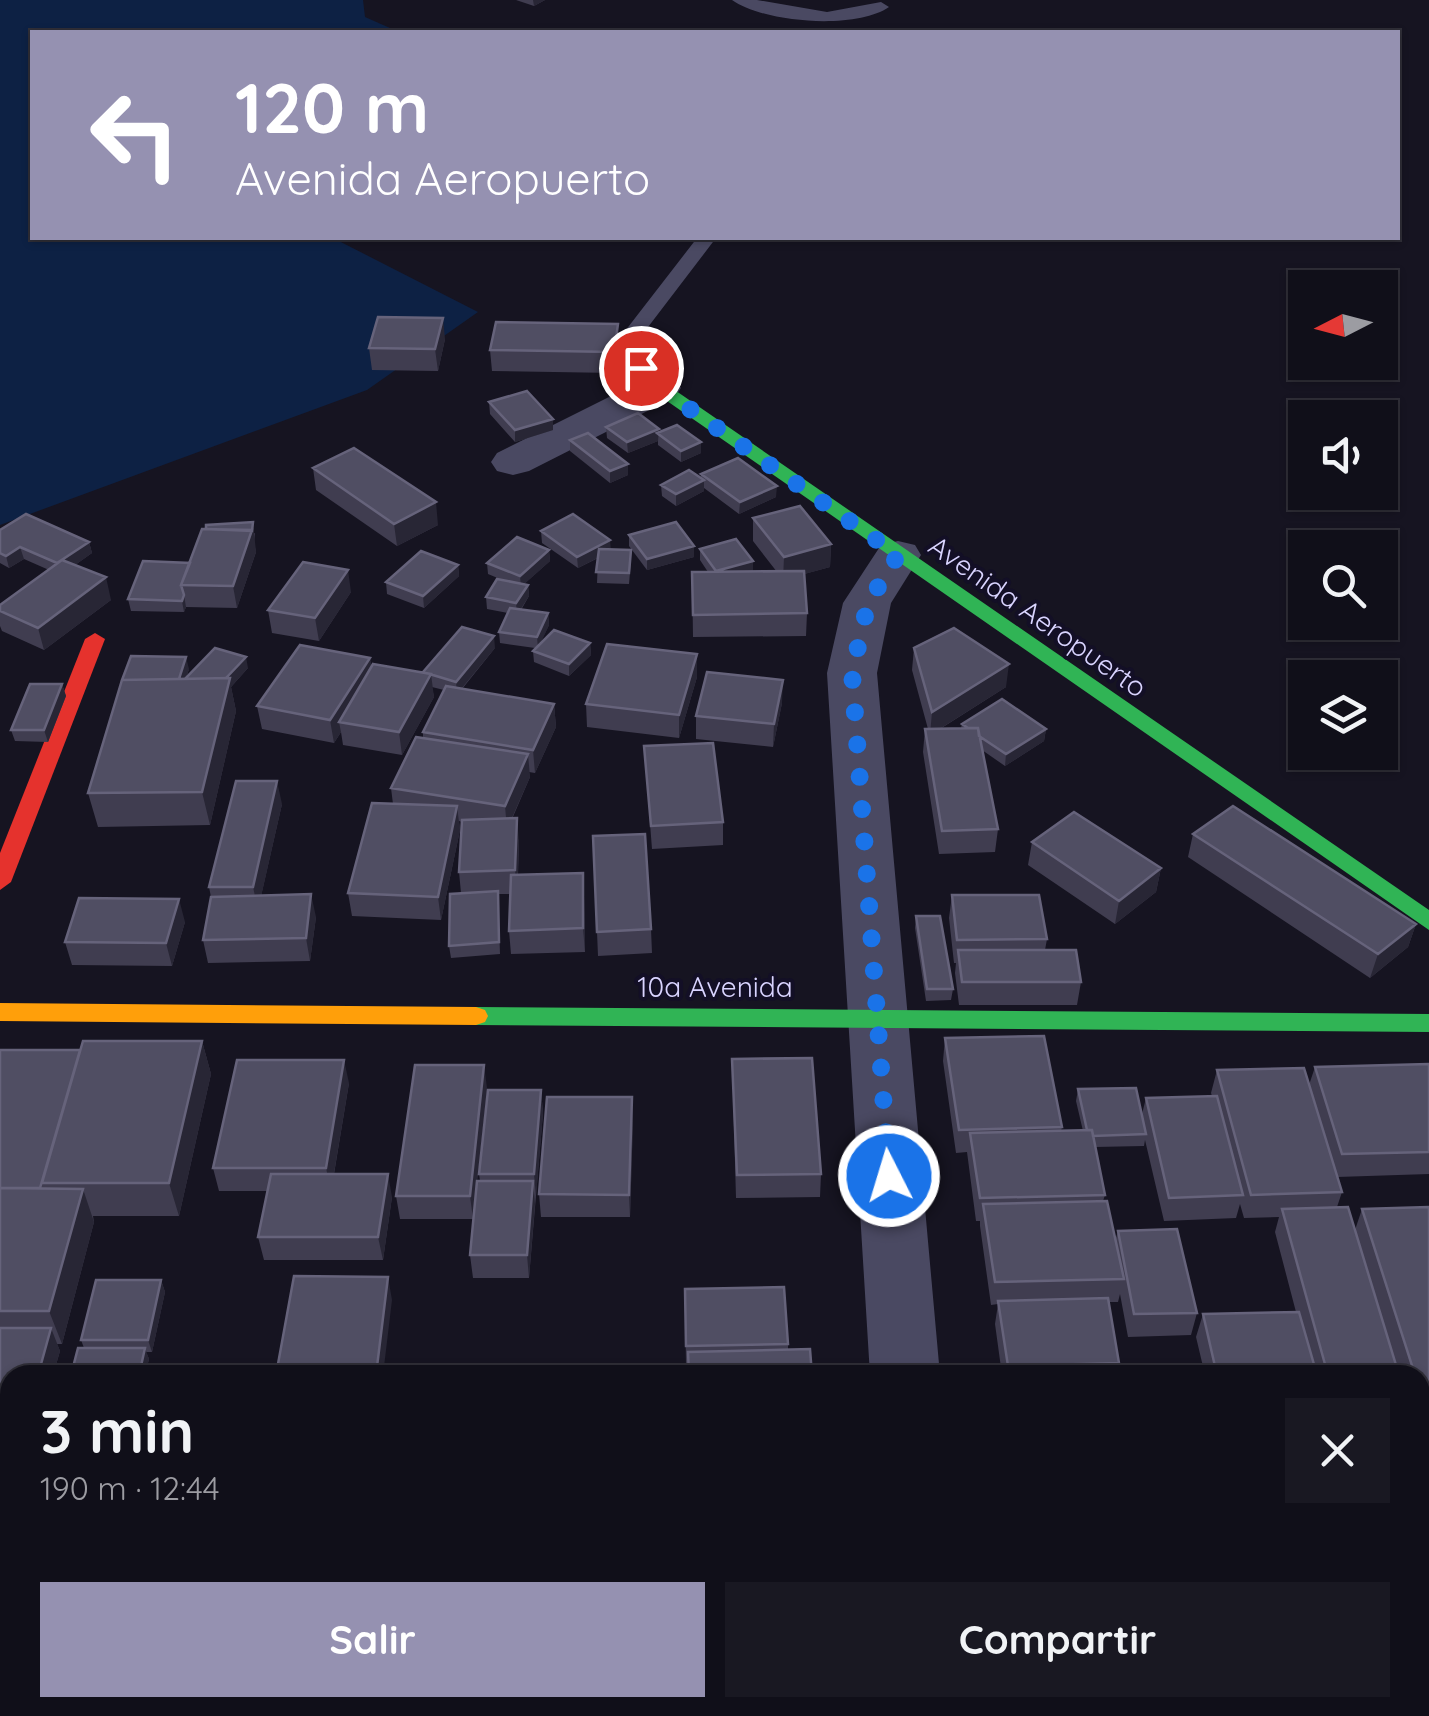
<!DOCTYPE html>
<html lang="es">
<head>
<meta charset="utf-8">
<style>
	:root { --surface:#100f19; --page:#191822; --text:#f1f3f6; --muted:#9c9ca2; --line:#302f38; --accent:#9591b1 }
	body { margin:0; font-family:Quicksand,sans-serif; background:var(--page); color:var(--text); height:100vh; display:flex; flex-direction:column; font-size:38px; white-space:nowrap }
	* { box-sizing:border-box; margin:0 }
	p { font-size:32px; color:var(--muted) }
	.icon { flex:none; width:55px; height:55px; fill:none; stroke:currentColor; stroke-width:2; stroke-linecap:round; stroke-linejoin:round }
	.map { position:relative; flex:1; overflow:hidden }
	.drawer { position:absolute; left:0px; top:1365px; width:1430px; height:352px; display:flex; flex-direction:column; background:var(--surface); border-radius:30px 30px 0 0; box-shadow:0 2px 8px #0004,0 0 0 2px var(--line) }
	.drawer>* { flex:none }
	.guide { position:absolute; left:30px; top:30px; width:1370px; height:210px; border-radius:0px; box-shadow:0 2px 8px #0004,0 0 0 2px var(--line); background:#9591b1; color:#fff; overflow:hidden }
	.needle { width:65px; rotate:264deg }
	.fabs { position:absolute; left:1288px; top:270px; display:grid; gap:20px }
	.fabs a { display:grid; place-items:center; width:110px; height:110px; border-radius:0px; background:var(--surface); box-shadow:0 2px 8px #0004,0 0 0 2px var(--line); font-size:50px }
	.pin { position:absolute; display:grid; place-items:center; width:85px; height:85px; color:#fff; margin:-42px; border:5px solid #fff; border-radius:50%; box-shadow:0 2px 10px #0007 }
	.me { position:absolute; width:110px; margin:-55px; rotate:355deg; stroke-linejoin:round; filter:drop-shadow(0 0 8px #0008) }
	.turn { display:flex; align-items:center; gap:35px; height:210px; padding:0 40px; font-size:45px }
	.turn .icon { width:130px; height:130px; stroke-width:2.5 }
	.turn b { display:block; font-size:70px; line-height:85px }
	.round { display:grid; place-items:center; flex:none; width:105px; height:105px; border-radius:0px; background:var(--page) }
	.headline { display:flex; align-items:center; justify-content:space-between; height:170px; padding:0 40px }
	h1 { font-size:60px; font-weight:700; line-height:75px }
	.cta { display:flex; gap:20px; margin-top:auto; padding:20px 40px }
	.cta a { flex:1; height:115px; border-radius:0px; background:var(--accent); color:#fff; font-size:40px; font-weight:700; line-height:115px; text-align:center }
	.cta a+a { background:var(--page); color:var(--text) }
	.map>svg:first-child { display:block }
	.water { fill:#0d2144 }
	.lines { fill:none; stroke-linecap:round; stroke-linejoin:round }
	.lane { fill:#4a4962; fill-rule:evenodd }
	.street { fill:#4a4962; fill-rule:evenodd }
	.fast { fill:#30b455; fill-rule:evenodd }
	.slow { fill:#ff9f0a; fill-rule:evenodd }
	.jam { fill:#e5322d; fill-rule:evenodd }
	.wall { fill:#403d50 }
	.shaded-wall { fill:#282635 }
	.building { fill:#504e63; stroke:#66637b; stroke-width:2.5 }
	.route { stroke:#1a73e8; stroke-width:18; stroke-dasharray:0 32.4 }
	.labels { text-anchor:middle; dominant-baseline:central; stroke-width:8; stroke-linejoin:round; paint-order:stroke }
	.street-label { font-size:28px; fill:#d9d4ff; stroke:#130f26 }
</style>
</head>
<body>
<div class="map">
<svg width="1429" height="1716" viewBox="0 0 1429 1716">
	<rect width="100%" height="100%" fill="#161421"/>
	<path class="water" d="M0,0h363l2,17 34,15h-367v206h301l145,74 -111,78 -367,135z"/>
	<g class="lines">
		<path class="lane" d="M732,0h25l70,12 54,-10 8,5c-33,23 -125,16 -157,-7z
			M697,238h19l-87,114h-14l-3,-4 3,-4z"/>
		<path class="street" d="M660,375l15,4 6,9 -6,9 -146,74 -16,4 -16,-4 -6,-9 6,-9 148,-74z
			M898,541l17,4 6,10 -30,48 -14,70 63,702h-70l-43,-702 16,-70 38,-58z
			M892,1708h78l1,8h-78z"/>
		<path class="fast" d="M622,343l6,1 38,40 763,526v20l-775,-538 -40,-44z
			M476,1007l953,7v18l-953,-7 -9,-3 -3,-6 3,-6z"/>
		<path class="slow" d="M0,1003l476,4 9,3 3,6 -3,6 -9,3 -476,-4z"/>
		<path class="jam" d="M95,633l10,6 -94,243 -11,8v-37l85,-214z"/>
	</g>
	<path class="wall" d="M516,0h29l-11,6z
		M445,339l-7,32 -66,-1 -3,-22z
		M619,346l-4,27 -123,-2 -2,-21z
		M489,402l64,17v11l-38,12 -25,-28z
		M606,427l53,2v4l42,9v11l-20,9 -23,-17v-4l-30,12 -21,-15z
		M570,440l58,35 -18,8 -40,-32z
		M313,468l125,57 -41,21 -81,-56z
		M701,474l75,23 -37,17 -35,-26v3l-28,15 -14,-10 -1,-11 40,-7z
		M753,518l78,26 -1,23 -26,7 3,39 -1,23 -113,1 -1,-65h16l-8,-12v-11l53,12v11h24l-24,-31z
		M0,530l89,12 3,11 -17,12 36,35 -67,50 -42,-19 -2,-5v-21l49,-35 -25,-11 -15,9 -9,-5z
		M541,531l90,30 -2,23 -32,-1 1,-25 -20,10 -36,-25z
		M255,533l-1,9 2,10 -19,56 -51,-1 -2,5 -53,-1 -3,-12 62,-36z
		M629,535l65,11v11l-47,13 -18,-24z
		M549,550l1,11 -26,23 4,1 1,11 -8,14 27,3 1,12 -9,18h50l1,12 -22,21 -35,-14 -1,-11 2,-3 -35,-5 -1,-11 9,-19 -21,-4 -1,-12 14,-18 -12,-5 -1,-11z
		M458,565l1,11 -35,32 -37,-14 -1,-12z
		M351,592l-32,49 -47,-8 -4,-23z
		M495,648l-33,41 92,15 2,23 -21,46 -6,-1 1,5 -18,42 7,23 -1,33 66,21 1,56 -74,2 -2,-23 1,-37h-12l2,60 -49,4 -2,-12 12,-53 -2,-21 3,-50 -3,-1 1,9 -19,90 -89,-4 -4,-23 45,-89 -2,-16 32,-50v-6l21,-42 -12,-3 2,10 -32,58 -59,-10 -2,-13 -7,11 -72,-14 -5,-23 113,-48 1,9 52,5z
		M914,648l92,39 -66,42 21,-1 1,-4 84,5 -2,12 -39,25 -23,-16 16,79 -3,23 -56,2 -16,-102 2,-23h3l-16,-59z
		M697,654v23l-18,61 -92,-11 -1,-23z
		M248,668l-17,19 5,24 -26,114 -112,2 -10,-34 101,-124 -3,9z
		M62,684l4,12 -18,46 -33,-1 -4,-11z
		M782,703l-9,44 -77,-8v-23z
		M644,746l79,76v23l-71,4z
		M282,804l-21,92 55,21 -6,44 -102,2 -5,-23 8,-43 -2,-10z
		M1193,834l223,90 -8,23 -38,31 -182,-121z
		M593,836l58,93 1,24 -54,3z
		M1032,842l129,26 -5,24 -41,32 -87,-59z
		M952,895l95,44 -2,11 36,32 -4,23h-118l-4,-32 1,-10h-2l-5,-45z
		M916,916l37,73 -2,11 -25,1 -11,-73z
		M185,922l-13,44 -100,-1 -7,-23z
		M945,1038l117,89 -1,4h22l-7,-30 2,-12 64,25 4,-16 66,-2 -1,-3 6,-23 92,15 6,-18 114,-3v110l-92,3 5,15 -5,15 18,23 7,-21 67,-2v243l-9,1v-76h-215l-9,-38 7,-23 93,-2 -21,-80 4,-15 -35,1 -4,-14 -4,14 -72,3 -19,-81 -1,6 -49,1 10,48 -2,6 12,40 3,-10 79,82 -6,22 -63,2 -8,-43 -2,8h-10l11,61 -3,12h-114l-7,-51 3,-20 -7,1 -11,-79v-5h-4l-9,-69 -11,1 -13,-92z
		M202,1041l9,33 -32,142h-86l1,6 -32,122h-5l3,7 -7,24h-43v150h-10v-475h80z
		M732,1059l89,115 -1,23 -84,1z
		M349,1083l-15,91 58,23 -9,63h-119l-6,-23 10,-46h-49l-6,-23z
		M487,1088l-10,93h3l-1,-7 62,-84 2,23 -14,165h-56l-3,-23 3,-36h-73l-4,-23z
		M633,1120l-3,97h-89l-2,-23z
		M161,1280l4,12 -13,60h-6l3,7 -4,16h-74l13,-27 -3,-8z
		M685,1289l103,55v6l-102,18z
		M999,1708h266l-3,8h-262z"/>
	<path class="shaded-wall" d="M533,0h12l-11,6z
		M443,318l2,21 -7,32 -3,-22z
		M618,324l1,22 -4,27 -1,-21z
		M553,419v11l-38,12v-12z
		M659,429l-1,12 -30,12 -1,-11z
		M701,442v11l-20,9v-11z
		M628,464v11l-18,8v-12z
		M704,480v11l-28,15v-12z
		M777,486l-1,11 -37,17 1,-12z
		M436,502l2,23 -41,21 -3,-22z
		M253,522l3,30 -19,56 -4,-22z
		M610,540l1,11 -33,17 -1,-11z
		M89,542l3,11 -31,22 -3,-11z
		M831,544l-1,23 -47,13 1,-23z
		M694,546v11l-47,13v-11z
		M20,547l4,12 -15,9 -3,-12z
		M549,550l1,11 -29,26 -1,-11z
		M753,561v12l-37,10v-12z
		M458,565l1,11 -35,32 -1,-12z
		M348,570l3,22 -32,49 -4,-23z
		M106,577l5,23 -67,50 -6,-22z
		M528,585l1,11 -12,19 -1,-12z
		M184,595l2,12 -2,5 -2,-11z
		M548,613l1,12 -11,24 -1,-12z
		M494,636l1,12 -38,46 -1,-12z
		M590,643l1,12 -22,21v-12z
		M697,654v23l-18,61v-23z
		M186,657l3,12 -4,12 -10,9z
		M246,657l2,11 -17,19 5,24 -26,114 -8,-33 14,-103z
		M370,658l3,23 -34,41 2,10 -7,11 -4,-23z
		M1009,664l-3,23 -76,48 2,-23z
		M431,674l3,23 -32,58 -3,-23z
		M783,680l-1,23 -9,44 1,-23z
		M62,684l4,12 -18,46 -4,-12z
		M554,704l2,23 -21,46 -2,-23z
		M1046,729l-2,12 -39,25 1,-12z
		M528,754l2,23 -23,52 -2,-23z
		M277,781l5,23 -24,106 -5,-23z
		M457,806l3,24 -19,90 -3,-23z
		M517,818l2,24 -2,51 -2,-23z
		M1161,868l-5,24 -41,32 4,-23z
		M583,873l1,23 1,56 -2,-24z
		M311,894l5,23 -6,44 -4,-23z
		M179,899l6,23 -13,44 -6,-23z
		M1416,924l-8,23 -38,31 8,-24z
		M202,1041l9,33 -32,142 -10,-33z
		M344,1060l5,23 -18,108 -5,-23z
		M484,1065l3,23 -14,131 -3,-23z
		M541,1090l2,23 -7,84 -2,-23z
		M632,1097l1,23 -3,97 -1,-22z
		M388,1174l4,23 -9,63 -5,-23z
		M533,1181l2,23 -6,74 -2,-23z
		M83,1189l11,33 -32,122 -13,-33z
		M388,1277l4,23 -9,75h-7z
		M161,1280l4,12 -13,60 -4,-12z
		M51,1328l9,23 -7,24h-15z
		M145,1348l4,11 -4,16h-6z
		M10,1478v41l-7,-15z
		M405,1708h12v8h-13z"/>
	<path class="building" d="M378,317l65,1 -8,31 -66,-1z
		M496,322l122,2 -4,28 -124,-2z
		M527,391l26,28 -38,11 -26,-28z
		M638,413l21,16 -32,13 -21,-15z
		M677,425l24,17 -20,9 -24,-18z
		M588,433l40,31 -18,7 -40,-31z
		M354,448l82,54 -42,22 -81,-56z
		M738,458l39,28 -37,16 -39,-28z
		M689,470l15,10 -28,14 -15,-9z
		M800,506l31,38 -47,13 -31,-39z
		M26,514l63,28 -32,21 -37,-16 -14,9 -6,-3v-23z
		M573,514l37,26 -33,17 -36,-26z
		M253,522l-1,9 -46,-2v-4z
		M676,522l18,24 -47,13 -18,-24z
		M202,529l50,1 -19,56 -52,-1z
		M517,537l32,13 -29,26 -33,-13z
		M736,539l17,22 -37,10 -16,-22z
		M599,549l32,1 -2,23 -33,-1z
		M421,551l37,14 -35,31 -37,-14z
		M62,560l44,17 -68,51 -38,-17v-6z
		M143,561l47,2 -9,22 3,10 -2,6 -54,-2z
		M303,562l45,8 -33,48 -47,-8z
		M804,571l3,42 -114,2 -1,-43z
		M497,579l31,6 -12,18 -30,-6z
		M510,608l38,5 -11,24 -38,-5z
		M462,627l32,9 -38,46 -33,-10z
		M954,628l55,36 -77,48 -18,-64z
		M554,630l36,13 -21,21 -36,-13z
		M607,644l90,10 -18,61 -93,-11z
		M300,645l70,13 -40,62 -73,-14z
		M215,648l31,9 -20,21 -41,1z
		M131,656l55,1 -7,22 -57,1z
		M373,664l58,10 -32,58 -60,-10z
		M707,672l76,8 -9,44 -78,-8z
		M230,678l-28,114 -114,1 34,-113z
		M30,684h32l-18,46h-33z
		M446,686l108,18 -21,46 -110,-18z
		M1002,699l44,30 -40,25 -27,-18 -1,-8h-10l-6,-4z
		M978,728l20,101 -56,2 -17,-102z
		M416,737l112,17 -23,52 -114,-18z
		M713,743l10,79 -72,4 -7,-80z
		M236,781h41l-24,106h-44z
		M372,803l85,3 -19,91 -90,-4z
		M1233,806l183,118 -38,30 -185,-120z
		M1074,812l87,56 -42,33 -87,-59z
		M517,818l-2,52 -56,2 3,-52z
		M645,834l6,95 -54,3 -4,-96z
		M583,873v55l-74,3 2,-56z
		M498,891l1,51 -50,4 1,-52z
		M311,894l-5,44 -103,2 8,-43z
		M952,895h87l8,44 -90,1z
		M79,898l100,1 -13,44 -101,-1z
		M916,916h24l13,73h-26z
		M958,950h118l5,32h-119z
		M1044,1036l18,91 -103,3 -14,-92z
		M83,1041h119l-33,142h-127z
		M0,1050h80l-40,138h-40z
		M812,1058l9,116 -84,1 -5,-116z
		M237,1060h107l-18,108h-113z
		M1429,1064v88l-87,2 -27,-87z
		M415,1065h69l-14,131h-74z
		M1304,1068l38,124 -91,3 -34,-125z
		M1136,1088l10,46 -53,2 -1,-6h-5l-9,-41z
		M488,1090h53l-7,84h-55z
		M1217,1096l26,99 -74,3 -23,-100z
		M547,1097h85l-3,98 -90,-1z
		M1092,1130l13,65 -125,3 -10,-65z
		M271,1174h117l-10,63h-120z
		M477,1181h56l-6,74h-57z
		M0,1188l83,1 -34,122h-49z
		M1107,1201l17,78 -129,3 -12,-78z
		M1348,1207l51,168h-71l-46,-166z
		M1429,1207v212h-1l-8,-27v-17h-5l-53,-166z
		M1177,1229l20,84 -63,1 -16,-83z
		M294,1276l94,1 -12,98h-100z
		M96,1280h65l-13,60h-67z
		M784,1287l4,57 -102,2 -1,-57z
		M1108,1298l11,65 -111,3 -10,-65z
		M1299,1312l18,63h-100l-14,-61z
		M0,1328h51l-13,47h-28v34h-10z
		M78,1348h67l-6,27h-68z
		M810,1349l2,26h-123l-1,-23z
		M0,1420h10v58l-7,26h-3z
		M27,1708h378l-1,8h-380z
		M532,1708h96v8h-96z"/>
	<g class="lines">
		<path class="route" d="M641,368l19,20 238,167 -30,48 -16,70 37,503"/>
	</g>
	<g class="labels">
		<g class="street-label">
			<text transform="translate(1038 616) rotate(35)">Avenida Aeropuerto</text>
			<text x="715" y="986">10a Avenida</text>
		</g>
	</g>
</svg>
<div class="fabs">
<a><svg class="needle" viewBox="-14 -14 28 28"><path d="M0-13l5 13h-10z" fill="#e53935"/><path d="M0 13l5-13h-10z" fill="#9c9ca2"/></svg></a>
<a><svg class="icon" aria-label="sound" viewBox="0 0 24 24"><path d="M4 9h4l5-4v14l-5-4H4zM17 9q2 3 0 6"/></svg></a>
<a><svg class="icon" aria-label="search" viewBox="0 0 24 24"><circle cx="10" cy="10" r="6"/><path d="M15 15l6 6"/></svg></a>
<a><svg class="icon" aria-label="layers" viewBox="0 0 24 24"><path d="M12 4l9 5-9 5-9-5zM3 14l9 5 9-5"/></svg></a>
</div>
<div class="pin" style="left:641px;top:368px;background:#d93025"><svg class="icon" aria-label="arrive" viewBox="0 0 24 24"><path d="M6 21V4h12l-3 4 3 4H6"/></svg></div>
<svg class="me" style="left:889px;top:1176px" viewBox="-20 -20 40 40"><circle r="17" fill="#1a73e8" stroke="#fff" stroke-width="3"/><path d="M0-11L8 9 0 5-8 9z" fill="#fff"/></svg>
<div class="guide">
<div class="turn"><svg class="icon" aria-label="left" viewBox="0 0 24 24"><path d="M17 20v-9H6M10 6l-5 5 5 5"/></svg><div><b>120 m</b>Avenida Aeropuerto</div></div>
</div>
<section class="drawer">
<div class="headline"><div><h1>3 min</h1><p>190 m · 12:44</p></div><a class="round"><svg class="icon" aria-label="close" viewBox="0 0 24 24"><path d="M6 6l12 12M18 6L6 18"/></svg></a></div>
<div class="cta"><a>Salir</a><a>Compartir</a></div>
</section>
</div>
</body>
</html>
